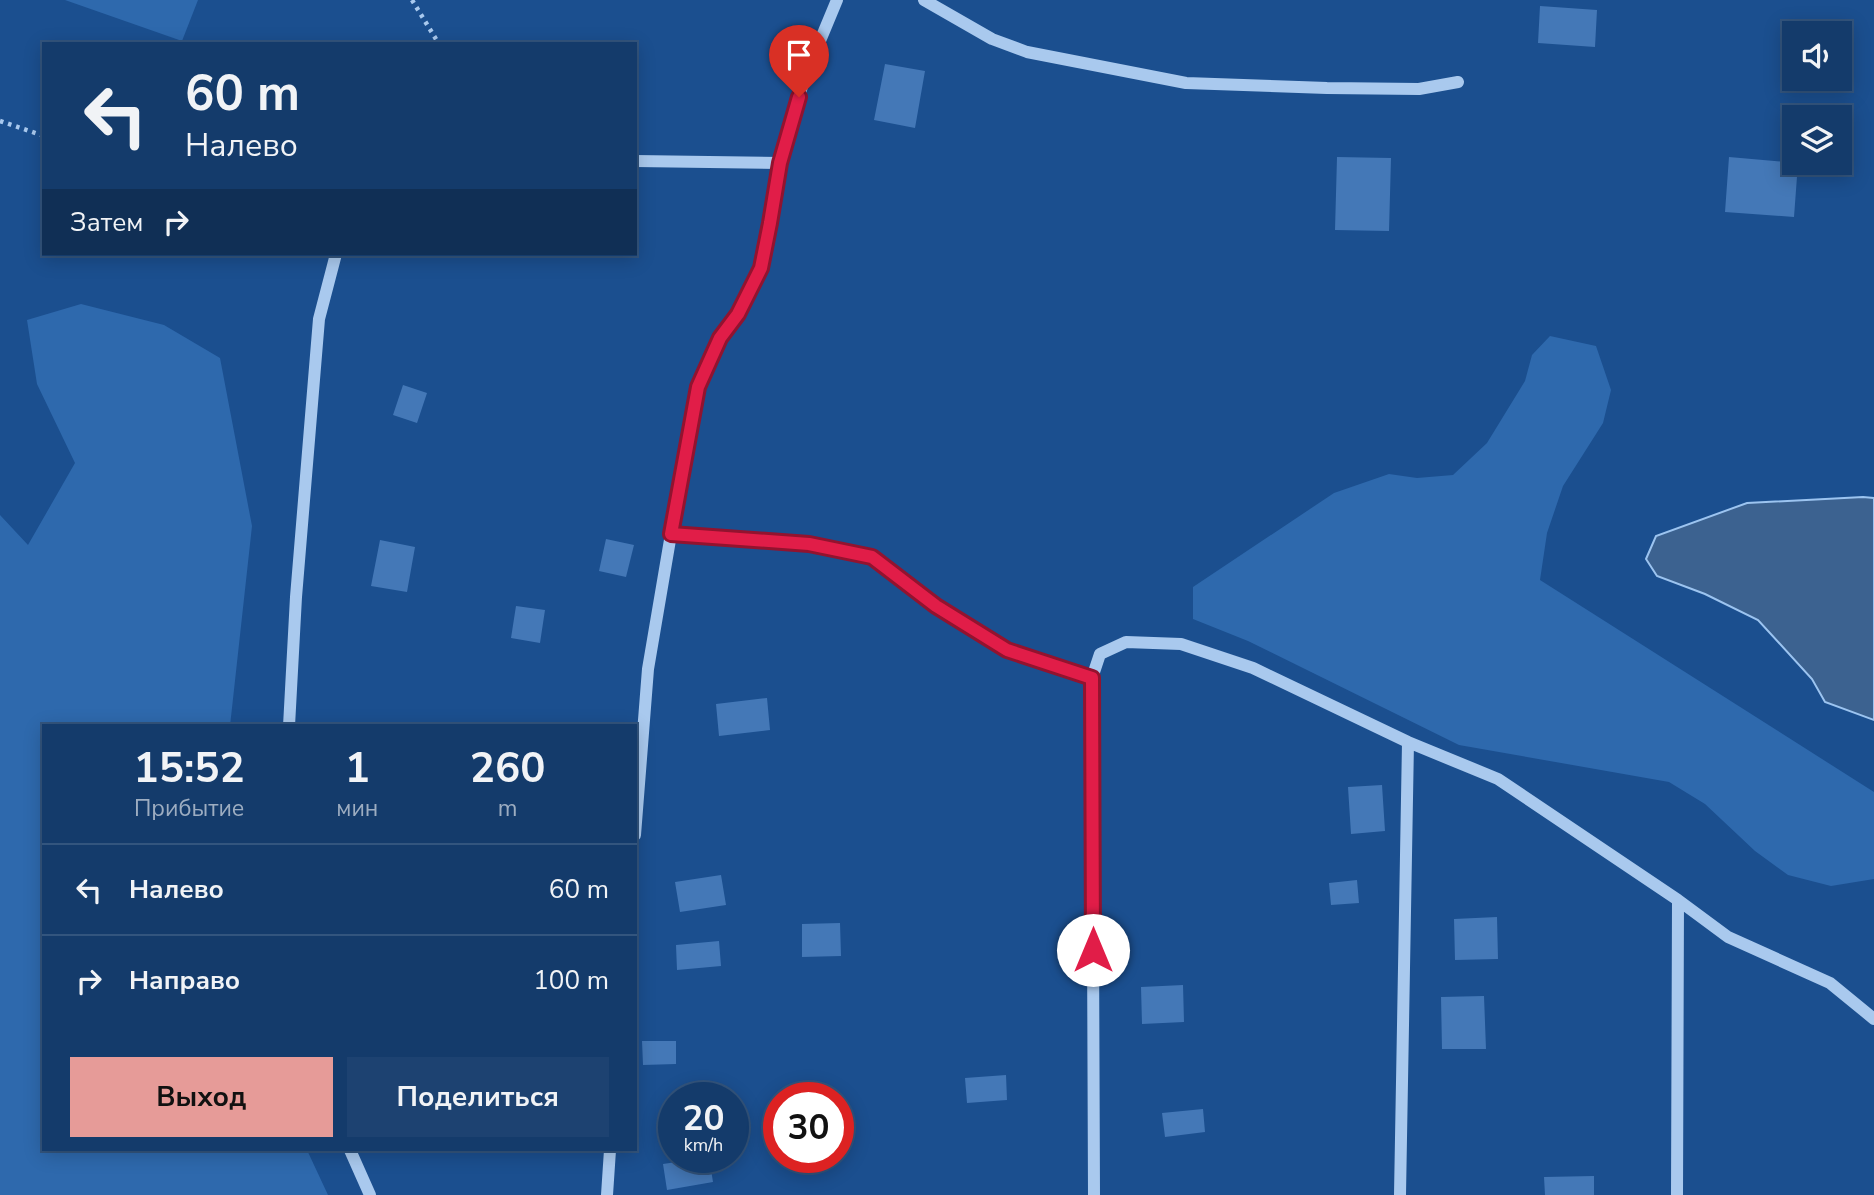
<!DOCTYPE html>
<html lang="ru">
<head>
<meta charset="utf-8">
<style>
	:root { --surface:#143b6b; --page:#1d4271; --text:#f1f3f6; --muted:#9dadc1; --line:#33557e; --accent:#e69b98 }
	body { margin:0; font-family:"Nunito Sans",sans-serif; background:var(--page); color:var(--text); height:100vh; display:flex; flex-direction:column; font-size:26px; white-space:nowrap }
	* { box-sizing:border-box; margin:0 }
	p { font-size:23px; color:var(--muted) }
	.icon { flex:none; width:38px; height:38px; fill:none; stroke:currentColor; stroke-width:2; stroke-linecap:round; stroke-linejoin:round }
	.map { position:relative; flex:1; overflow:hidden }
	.drawer { position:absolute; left:42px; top:724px; width:595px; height:427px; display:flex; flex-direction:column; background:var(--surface); border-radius:0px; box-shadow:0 4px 18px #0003,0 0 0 2px var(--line) }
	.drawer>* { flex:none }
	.banner { position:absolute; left:42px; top:42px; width:595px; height:214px; border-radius:0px; box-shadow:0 4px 18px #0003,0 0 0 2px var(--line); background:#143b6b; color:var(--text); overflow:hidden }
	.buttons { position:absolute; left:1782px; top:21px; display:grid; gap:14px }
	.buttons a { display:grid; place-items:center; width:70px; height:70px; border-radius:0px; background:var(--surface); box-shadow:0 4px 18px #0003,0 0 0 2px var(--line); font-size:35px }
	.speed { position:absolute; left:658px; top:1082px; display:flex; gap:14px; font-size:35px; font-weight:700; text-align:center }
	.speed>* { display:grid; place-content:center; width:91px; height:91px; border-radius:50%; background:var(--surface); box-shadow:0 4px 18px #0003,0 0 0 2px var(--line); line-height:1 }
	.speed small { font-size:18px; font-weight:400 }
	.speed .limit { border:10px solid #d22; background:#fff; color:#111 }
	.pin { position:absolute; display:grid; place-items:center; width:60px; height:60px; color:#fff; margin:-72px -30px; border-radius:50% 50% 50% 0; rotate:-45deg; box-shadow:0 0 7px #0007 }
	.pin .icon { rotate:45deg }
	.me { position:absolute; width:77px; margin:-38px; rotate:0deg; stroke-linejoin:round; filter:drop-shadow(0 0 5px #0008) }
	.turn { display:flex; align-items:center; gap:24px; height:147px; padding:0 28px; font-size:32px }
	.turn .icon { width:91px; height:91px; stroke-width:2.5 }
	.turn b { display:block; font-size:49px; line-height:60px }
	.then { display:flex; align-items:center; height:66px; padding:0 28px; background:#0003; gap:14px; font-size:26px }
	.eta { display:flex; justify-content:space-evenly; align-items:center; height:119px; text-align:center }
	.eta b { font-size:42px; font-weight:700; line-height:49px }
	.button { display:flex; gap:14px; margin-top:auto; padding:14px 28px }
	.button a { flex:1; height:80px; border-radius:0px; background:var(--accent); color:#111; font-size:28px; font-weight:700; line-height:80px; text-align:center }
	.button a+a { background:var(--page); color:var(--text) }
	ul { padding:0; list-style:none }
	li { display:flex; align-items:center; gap:21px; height:91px; padding:0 28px; border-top:2px solid var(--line) }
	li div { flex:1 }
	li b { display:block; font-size:26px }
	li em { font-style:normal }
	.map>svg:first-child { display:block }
	.green { fill:#2e69ad }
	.water { fill:#3c6290; stroke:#9cc4f0; stroke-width:2 }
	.building { fill:#4478b7 }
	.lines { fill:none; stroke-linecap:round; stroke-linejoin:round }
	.path { stroke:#a9c9ee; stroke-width:4.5; stroke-dasharray:3.5 5; stroke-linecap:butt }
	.minor { stroke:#a9c9ee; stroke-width:12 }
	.route-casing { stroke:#92132f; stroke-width:18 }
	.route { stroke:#e11d48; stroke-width:12 }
</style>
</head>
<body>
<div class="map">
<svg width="1874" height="1195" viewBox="0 0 1874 1195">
	<rect width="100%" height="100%" fill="#1b4f8f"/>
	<path class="green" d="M65,0h133l-16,41z
		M81,304l83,21 56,33 32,168 -22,200h-186v424h263l21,45h-328v-680l28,30 47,-82 -38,-79 -10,-64z
		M1550,336l46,10 15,44 -8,33 -40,63 -16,47 -7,47 334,212v87l-43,7 -43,-11 -33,-24 -50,-47 -36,-22 -210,-37 -211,-104 -55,-22v-32l141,-94 55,-19 28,4 36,-3 34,-32 38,-62 7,-26z"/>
	<path class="water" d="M1863,497l11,1v222l-49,-18 -13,-23 -54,-59 -53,-26 -48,-18 -11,-17 10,-23 91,-33z"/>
	<path class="building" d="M1540,6l57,4 -2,37 -57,-4z
		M885,64l40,7 -10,57 -41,-8z
		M1337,157l54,1 -2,73 -54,-1z
		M1729,157l69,6 -4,54 -69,-5z
		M403,385l24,8 -10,30 -24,-8z
		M606,539l28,6 -8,32 -27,-6z
		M380,540l35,7 -8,45 -36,-6z
		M516,606l29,4 -5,33 -29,-5z
		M767,698l3,32 -51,6 -3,-32z
		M1382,785l3,46 -34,3 -3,-47z
		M721,875l5,30 -46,7 -5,-30z
		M1357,880l2,23 -28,2 -2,-22z
		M1497,917l1,42 -43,1 -1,-41z
		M840,923l1,33 -39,1v-33z
		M719,941l2,25 -44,4 -1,-25z
		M1183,985l1,37 -42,2 -1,-37z
		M1484,996l2,53h-44l-1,-52z
		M642,1041h34v23l-33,1z
		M1006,1075l1,25 -40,3 -2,-25z
		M1203,1109l2,23 -40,5 -3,-24z
		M709,1157l4,25 -46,8 -4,-26z
		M1594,1176v19h-49l-1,-18z"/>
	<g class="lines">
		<path class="path" d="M412,0l27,44
			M0,121l44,15"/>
		<path class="minor" d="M837,0l-32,77 -19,61 -25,130 -23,46 -18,24 -22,49 -27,147 138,10 62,13 65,49 71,44 85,28 8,-24 26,-12 55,2 72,24 155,74 90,37 180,121 50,37 102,46 44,36
			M924,0l68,39 35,13 159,31 141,5 92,1 39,-7
			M635,161l145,2
			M1092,678l2,517
			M289,726l7,-129 23,-278 17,-65
			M635,835l13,-166 23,-135
			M350,1150l20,45
			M607,1195l3,-45
			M1400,1195l8,-453
			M1677,1195l1,-295"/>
	</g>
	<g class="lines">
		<g class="route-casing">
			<path id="route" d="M799,97l-19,66 -10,60 -9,45 -23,46 -18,24 -22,49 -27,147 138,10 63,13 64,49 71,44 85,28 1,272"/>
		</g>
		<use href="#route" class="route"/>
	</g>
</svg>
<div class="buttons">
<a><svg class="icon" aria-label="sound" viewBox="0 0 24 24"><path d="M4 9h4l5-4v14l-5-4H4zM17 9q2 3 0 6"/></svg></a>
<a><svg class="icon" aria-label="layers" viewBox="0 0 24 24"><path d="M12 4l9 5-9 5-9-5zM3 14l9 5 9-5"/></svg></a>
</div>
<div class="speed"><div>20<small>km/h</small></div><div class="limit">30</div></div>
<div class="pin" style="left:799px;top:97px;background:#d93025"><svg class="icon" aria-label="arrive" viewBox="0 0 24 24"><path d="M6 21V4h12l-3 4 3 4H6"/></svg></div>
<svg class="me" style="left:1093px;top:950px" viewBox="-20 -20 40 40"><circle r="19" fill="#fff"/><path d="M0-13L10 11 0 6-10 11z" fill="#e11d48"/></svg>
<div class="banner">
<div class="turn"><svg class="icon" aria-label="left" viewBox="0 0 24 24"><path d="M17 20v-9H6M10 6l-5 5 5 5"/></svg><div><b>60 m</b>Налево</div></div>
<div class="then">Затем<svg class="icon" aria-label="right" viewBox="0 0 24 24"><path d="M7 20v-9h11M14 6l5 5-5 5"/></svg></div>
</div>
<section class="drawer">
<div class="eta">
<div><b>15:52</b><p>Прибытие</p></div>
<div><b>1</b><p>мин</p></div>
<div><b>260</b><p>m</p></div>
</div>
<ul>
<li><svg class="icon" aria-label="left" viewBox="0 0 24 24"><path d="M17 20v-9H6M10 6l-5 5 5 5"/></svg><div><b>Налево</b></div><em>60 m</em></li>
<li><svg class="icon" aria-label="right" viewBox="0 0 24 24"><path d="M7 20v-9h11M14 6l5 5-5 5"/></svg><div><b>Направо</b></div><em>100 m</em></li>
</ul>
<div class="button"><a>Выход</a><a>Поделиться</a></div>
</section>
</div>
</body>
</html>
